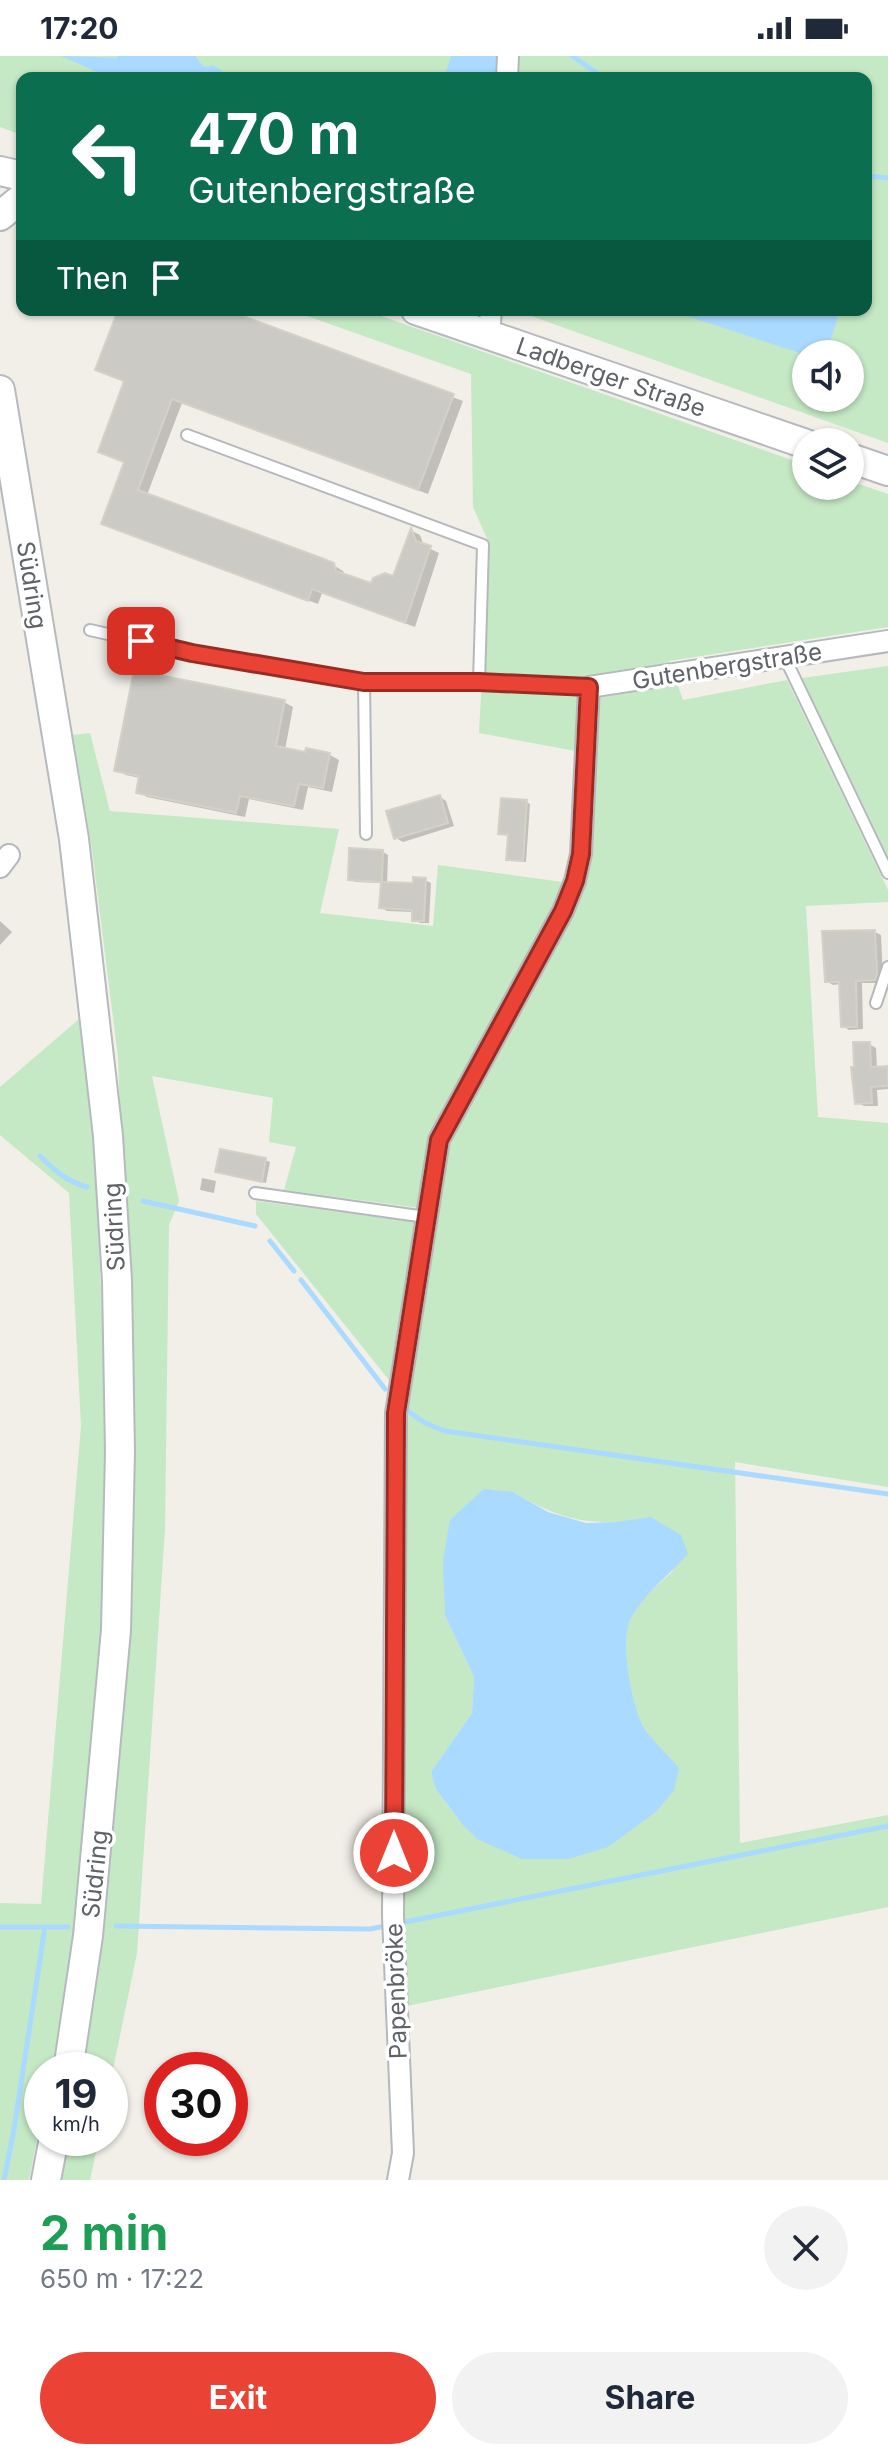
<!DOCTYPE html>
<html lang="en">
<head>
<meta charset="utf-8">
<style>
	:root { --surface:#fff; --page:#f2f2f3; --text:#1f2937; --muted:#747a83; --accent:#ea4335 }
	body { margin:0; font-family:Inter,sans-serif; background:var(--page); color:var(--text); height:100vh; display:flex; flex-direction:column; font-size:30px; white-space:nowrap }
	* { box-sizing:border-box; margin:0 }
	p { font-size:26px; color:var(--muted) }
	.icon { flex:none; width:44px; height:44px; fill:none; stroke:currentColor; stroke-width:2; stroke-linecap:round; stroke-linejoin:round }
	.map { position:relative; height:2124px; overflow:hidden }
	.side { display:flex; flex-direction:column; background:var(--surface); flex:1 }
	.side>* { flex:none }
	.hud { position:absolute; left:16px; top:16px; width:856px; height:244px; border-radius:16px; box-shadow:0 2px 6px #0004; background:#0b6e4f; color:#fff; overflow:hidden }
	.controls { position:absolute; left:792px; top:284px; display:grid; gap:16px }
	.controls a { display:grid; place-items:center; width:72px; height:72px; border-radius:50%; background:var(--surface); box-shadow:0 2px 6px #0004; font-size:40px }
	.speed { position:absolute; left:24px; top:1996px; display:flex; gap:16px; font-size:40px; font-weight:700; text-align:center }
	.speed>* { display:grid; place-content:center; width:104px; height:104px; border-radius:50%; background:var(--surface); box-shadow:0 2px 6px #0004; line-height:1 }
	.speed small { font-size:20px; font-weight:400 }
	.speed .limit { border:12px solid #d22; background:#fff; color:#111 }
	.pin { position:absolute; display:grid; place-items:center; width:68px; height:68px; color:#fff; margin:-34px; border-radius:16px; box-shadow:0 4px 12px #0006 }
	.me { position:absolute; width:88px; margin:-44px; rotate:0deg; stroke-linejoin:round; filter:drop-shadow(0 0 6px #0008) }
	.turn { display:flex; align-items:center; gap:28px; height:168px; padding:0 40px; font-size:36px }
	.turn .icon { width:104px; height:104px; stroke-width:2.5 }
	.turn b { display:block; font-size:56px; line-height:68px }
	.then { display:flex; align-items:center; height:76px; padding:0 40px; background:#0003; gap:16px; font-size:30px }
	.round { display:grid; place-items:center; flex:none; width:84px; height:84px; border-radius:42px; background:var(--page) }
	.head { display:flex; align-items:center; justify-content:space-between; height:136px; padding:0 40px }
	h1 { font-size:48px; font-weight:700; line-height:60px; color:#1e9e55 }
	.action { display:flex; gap:16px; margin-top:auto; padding:16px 40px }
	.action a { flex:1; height:92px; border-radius:48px; background:var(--accent); color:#fff; font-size:32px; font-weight:700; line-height:92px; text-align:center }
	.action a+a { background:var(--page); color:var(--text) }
	.status { display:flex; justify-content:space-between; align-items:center; height:56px; padding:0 40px; background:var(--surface); direction:ltr }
	.status svg { height:22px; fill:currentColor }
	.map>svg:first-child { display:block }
	.green { fill:#c5e8c5; fill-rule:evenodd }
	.water { fill:#aadaff }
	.shadow { fill:#0003 }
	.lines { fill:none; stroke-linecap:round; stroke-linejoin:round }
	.stream { stroke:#aadaff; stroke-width:5 }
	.building { fill:#cccac5; stroke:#d6d1c6; stroke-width:2 }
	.lane-casing { stroke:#b5b8bc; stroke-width:14 }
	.street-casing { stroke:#b5b8bc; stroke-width:24 }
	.secondary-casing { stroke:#b6babf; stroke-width:32 }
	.lane { stroke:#fff; stroke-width:10 }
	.street { stroke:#fff; stroke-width:20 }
	.secondary { stroke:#fff; stroke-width:28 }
	.route-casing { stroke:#982c22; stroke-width:20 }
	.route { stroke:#ea4335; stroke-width:14 }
	.labels { text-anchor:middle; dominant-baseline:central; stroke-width:7; stroke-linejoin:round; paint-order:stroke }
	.street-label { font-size:24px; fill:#5f6368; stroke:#fff }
</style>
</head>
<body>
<div class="status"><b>17:20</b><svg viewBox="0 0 49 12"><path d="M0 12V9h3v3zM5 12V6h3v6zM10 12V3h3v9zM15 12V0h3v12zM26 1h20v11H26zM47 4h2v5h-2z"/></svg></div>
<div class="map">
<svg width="888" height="2124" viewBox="0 0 888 2124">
	<rect width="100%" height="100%" fill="#f1efe8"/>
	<path class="green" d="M0,0h888v387l-374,-133h352v-232h-844v57l-22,-8zM806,298h44v44h-44z
		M290,254h74l442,155v21h44v-5l38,13v133l-219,34 14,39 104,-20 101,210v12l-82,4 12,211 70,6v364l-153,-25 5,381 148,-28v92l-481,99 -4,-94 2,-493 43,-276 124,-228 20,-161 -113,-21 10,-190 -16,-36 -2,-133zM513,1436c37,21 59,31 103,30l57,49c-14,13 -38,33 -44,51 -8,24 2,88 17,109 9,13 22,25 33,37l-202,71c-19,-20 -38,-40 -46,-67l41,-59 2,-36 -29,-62z
		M888,610v190l-86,-178z
		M90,677l20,78 229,18 -19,84 113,13 5,-61 132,18 -138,255 -12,70 -136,-18 12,-43 -27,-5 4,-44 -121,-22 27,125 -10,24 -4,304 -28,424 -27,131v-14h-30l18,-94 36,-453 -16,-466 -26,-207 -19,-115z
		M85,958l12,186 10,230 -2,201 -29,316 -25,123h-9v44l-13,66h-29v-277l41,1 40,-478 -12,-233 -69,-58v-48z
		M256,1145l159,21 -26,158 -133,-166z
		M67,2082h32l-9,42h-31z"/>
	<path class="water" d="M61,0l55,2 2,-2h77l8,10 5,1 5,-2 20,13h-122z
		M451,0h48l-1,22h-54z
		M669,254h148l21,7 -12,37 -20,1z
		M484,1433l29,3 35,20 38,11 30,-1 35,-5 30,18 7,19c-19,21 -43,39 -57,64 -12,22 1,94 15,113 10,13 23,25 33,37l-5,22 -17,21 -49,36 -40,12h-46l-45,-20 -15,-15 -26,-35 -5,-17 41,-59 2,-36 -29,-62 -2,-55 7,-40z"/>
	<path class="shadow" d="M120,254h102l241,91 -35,93 -246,-91 -35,92 186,70 10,6 2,5 27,10 22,-7 18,-48 8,4 4,11 15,7 -24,74 -93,-34 -4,11 -205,-76 13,-65 -26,-11 26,-70 -28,-12z
		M284,646l9,5 -8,43 45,5 9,5 -7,32 -24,-5 -5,23 -54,-11 -4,18 -98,-20 -9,-5 2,-14 -14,-3 -9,-5z
		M440,741l6,4 8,25 -51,16 -7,-4z
		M526,746l4,2 -4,58 -14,-1 -4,-2 2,-24 -10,-2z
		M383,796l5,3 -1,29 28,2 10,-6 6,3 -2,40h-9l-6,-4v-7l-27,-1 -6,-4 2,-24 -28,-1 -5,-4z
		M0,865l12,11 -12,13z
		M875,876l6,3 2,44 -2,4h-19l1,46 -14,1 -6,-4 -2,-42 -8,1 -7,-4z
		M869,988l7,4 1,20h11v21l-11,1 1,16h-14l-7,-4z
		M265,1104l5,2 -4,21 -48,-12z
		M202,1122l14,3 -2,12 -14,-3z"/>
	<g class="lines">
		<path class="stream" d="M572,0l32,22
			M866,120l22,2
			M40,1100c15,15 26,25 47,31
			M143,1145l112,25
			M270,1185l24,30
			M301,1224l84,109
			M405,1353l20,14 20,8 443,63
			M400,1867l488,-97
			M116,1870l254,3 20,-4
			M0,1871h68
			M4,2124l10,-51 31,-202"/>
	</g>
	<path class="building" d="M118,254h109l227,84 -36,96 -246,-91 -34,91 186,69 10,4 2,8 35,12 2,-5 12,-5 8,3 18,-48 5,13 15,5 -26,77 -93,-34 -4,12 -207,-77 23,-62 -26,-10 26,-71 -29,-11z
		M134,614l151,30 -9,46 29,6 1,-4 24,5 -7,35 -24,-4 -5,22 -54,-10 -4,17 -100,-20 3,-17 -25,-5z
		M440,739l8,28 -54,16 -8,-28z
		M501,742l26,2 -4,61 -17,-1 2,-25 -10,-1z
		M349,792l34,2 -1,32 31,1v-6l13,1 -2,43h-12v-11l-33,-2 2,-26 -33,-2z
		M875,874l2,44 -2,6 -19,1 1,46h-16l-2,-45h-14l-3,-51z
		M853,986h17l1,25 17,-1v20l-17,1 1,16 -17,1 -4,-37h3z
		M220,1093l46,9 -4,24 -47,-10z"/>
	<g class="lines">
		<g class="lane-casing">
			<path id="lane" d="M187,379l296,110 -4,137
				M90,574l102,23 172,29h115l110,5
				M784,600l104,217
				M364,626l2,152
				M876,947l12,-36
				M255,1137l171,24"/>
		</g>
		<g class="street-casing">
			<path id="street" d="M507,22l1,-22
				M489,280l2,-26
				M0,811l9,-12
				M398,2124l5,-27 -10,-237 3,-503 43,-273 124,-229 12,-30 6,-27 8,-167 299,-46"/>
		</g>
		<g class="secondary-casing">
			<path id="secondary" d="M0,115l22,5
				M0,160l22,-18
				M416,254l390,134
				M0,334l74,449 34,297 9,145 3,171 -4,178 -28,306 -20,134
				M850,402l38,13
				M46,2124l8,-42"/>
		</g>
		<use href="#lane" class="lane"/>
		<use href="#street" class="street"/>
		<use href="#secondary" class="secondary"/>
	</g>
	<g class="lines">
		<g class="route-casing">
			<path id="route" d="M141,585l51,12 172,29h115l110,5 -8,167 -6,27 -12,30 -124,229 -43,273 -2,440"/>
		</g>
		<use href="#route" class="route"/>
	</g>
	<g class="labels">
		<g class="street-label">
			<text transform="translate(611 321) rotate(19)">Ladberger Straße</text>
			<text transform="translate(32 529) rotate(81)">Südring</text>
			<text transform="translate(727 610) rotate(-9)">Gutenbergstraße</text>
			<text transform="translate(114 1171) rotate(-93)">Südring</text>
			<text transform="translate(95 1818) rotate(-84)">Südring</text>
			<text transform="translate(396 1935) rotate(-92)">Papenbröke</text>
		</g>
	</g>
</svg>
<div class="controls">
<a><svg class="icon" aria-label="sound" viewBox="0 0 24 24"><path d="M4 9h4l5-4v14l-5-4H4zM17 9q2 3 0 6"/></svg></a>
<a><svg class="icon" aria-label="layers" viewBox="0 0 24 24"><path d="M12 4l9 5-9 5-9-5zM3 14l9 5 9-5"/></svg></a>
</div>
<div class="speed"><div>19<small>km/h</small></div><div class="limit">30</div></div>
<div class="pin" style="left:141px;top:585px;background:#d93025"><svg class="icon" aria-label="arrive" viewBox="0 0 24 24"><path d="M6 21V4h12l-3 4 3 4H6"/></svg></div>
<svg class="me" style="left:394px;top:1797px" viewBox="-20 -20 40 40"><circle r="17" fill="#ea4335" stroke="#fff" stroke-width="3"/><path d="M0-11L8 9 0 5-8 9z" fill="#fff"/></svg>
<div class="hud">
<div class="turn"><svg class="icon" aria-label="left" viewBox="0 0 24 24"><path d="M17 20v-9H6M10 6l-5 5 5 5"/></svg><div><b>470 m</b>Gutenbergstraße</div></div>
<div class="then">Then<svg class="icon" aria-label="arrive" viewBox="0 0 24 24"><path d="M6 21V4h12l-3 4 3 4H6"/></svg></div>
</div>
</div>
<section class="side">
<div class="head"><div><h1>2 min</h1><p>650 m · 17:22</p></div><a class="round"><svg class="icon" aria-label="close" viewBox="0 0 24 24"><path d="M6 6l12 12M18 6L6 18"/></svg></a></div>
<div class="action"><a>Exit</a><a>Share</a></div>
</section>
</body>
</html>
